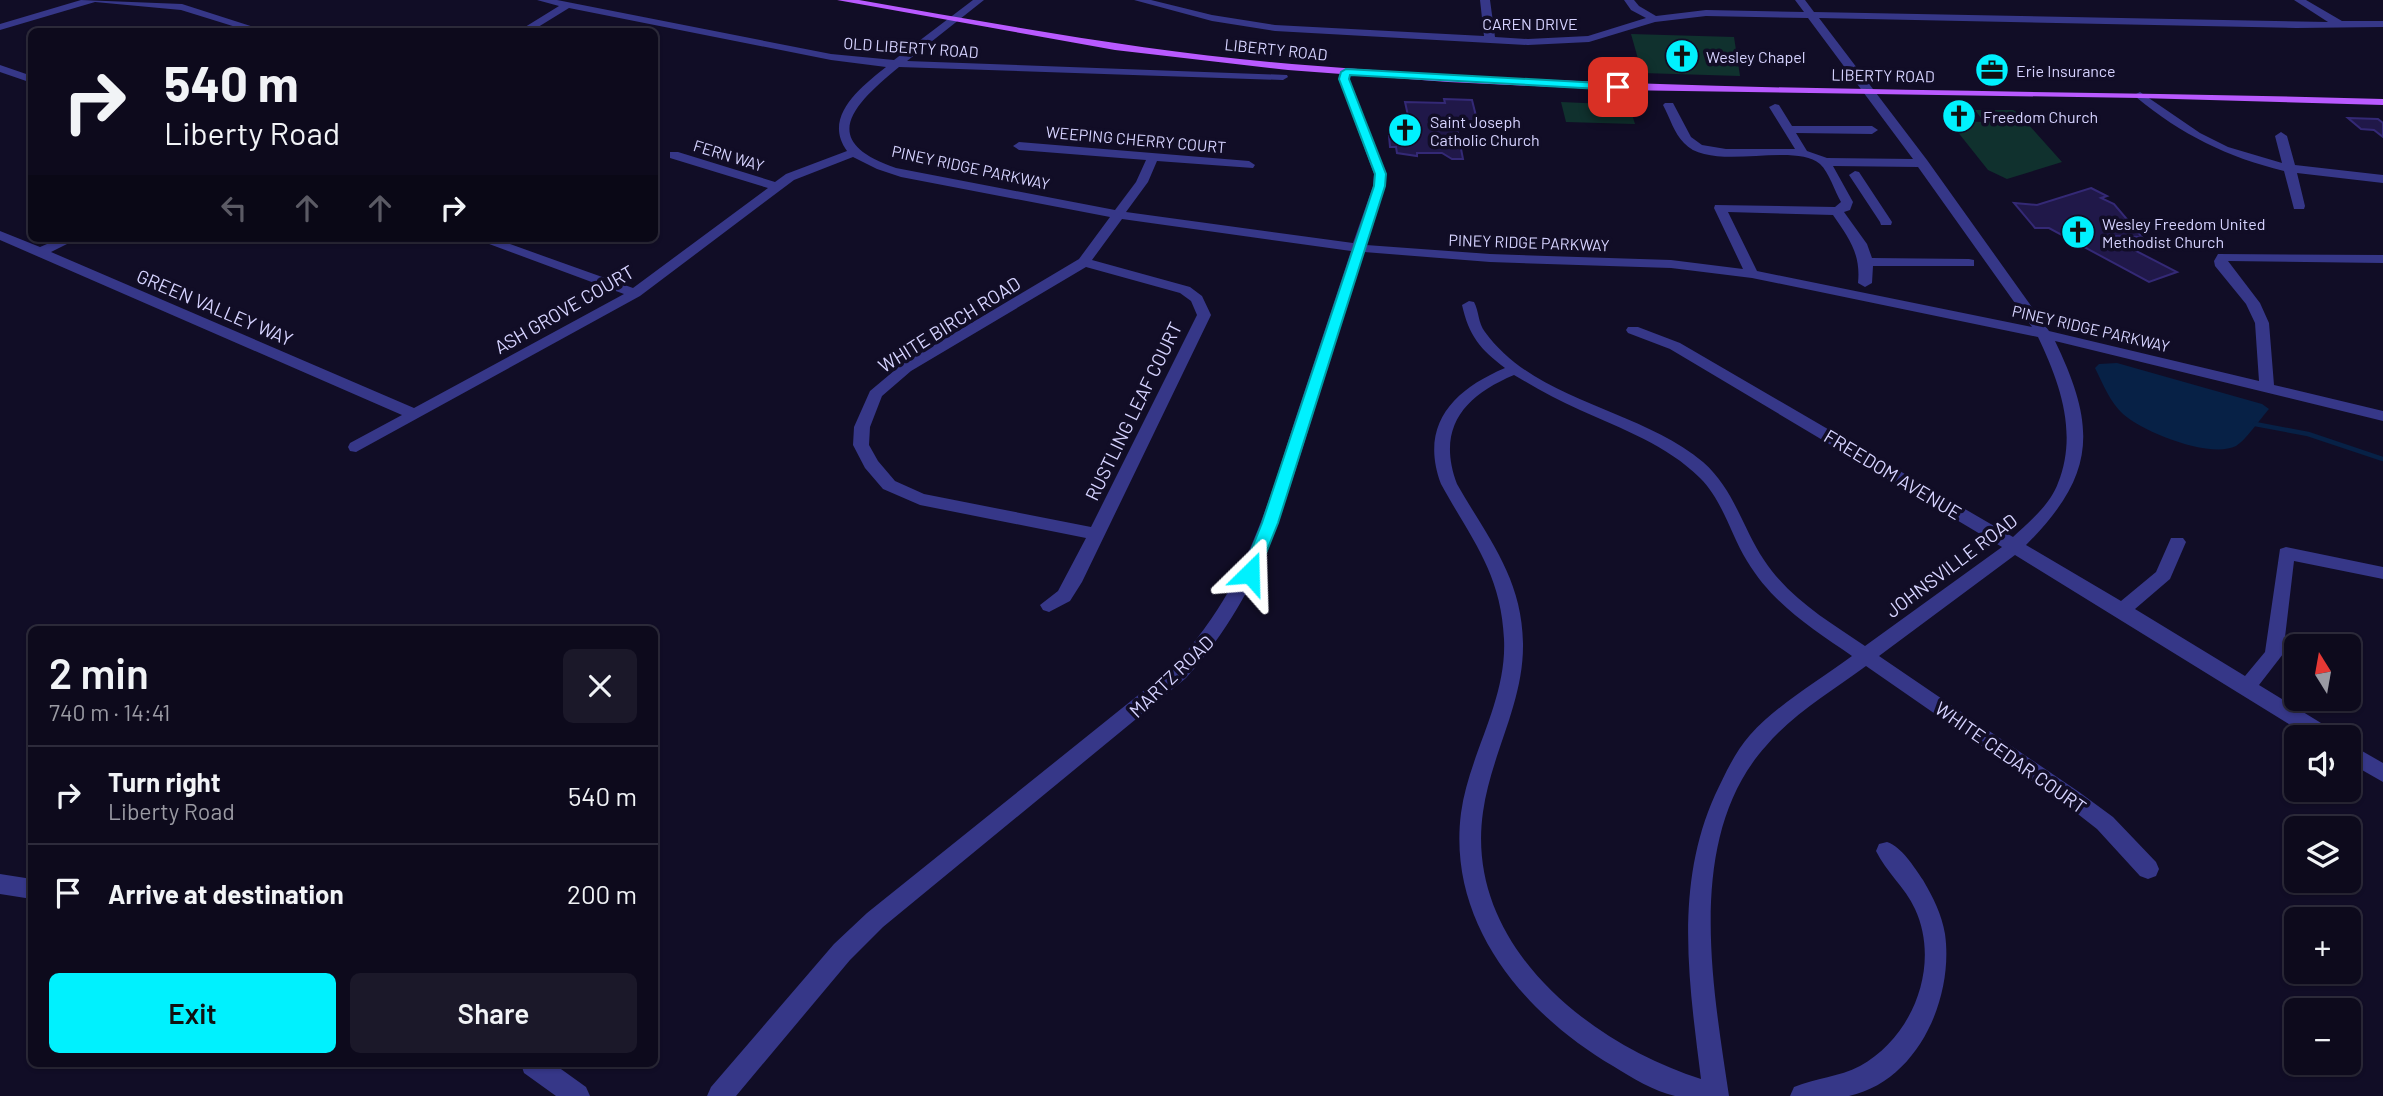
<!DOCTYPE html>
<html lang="en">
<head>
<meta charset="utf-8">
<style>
	:root { --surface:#0d0a1c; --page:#1b1829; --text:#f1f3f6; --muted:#9a9aa3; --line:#2d2b3b; --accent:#00f1fe }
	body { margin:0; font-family:Barlow,sans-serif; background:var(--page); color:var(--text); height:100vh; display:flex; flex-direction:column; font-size:26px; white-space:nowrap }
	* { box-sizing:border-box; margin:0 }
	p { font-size:23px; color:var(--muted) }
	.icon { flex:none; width:38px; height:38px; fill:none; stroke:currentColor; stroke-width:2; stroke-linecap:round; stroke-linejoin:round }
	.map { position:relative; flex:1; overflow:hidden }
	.side { position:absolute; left:28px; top:626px; width:630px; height:441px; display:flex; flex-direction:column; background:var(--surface); border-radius:10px; box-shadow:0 2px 5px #0004,0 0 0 2px var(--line) }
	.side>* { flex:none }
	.banner { position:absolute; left:28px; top:28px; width:630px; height:214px; border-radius:10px; box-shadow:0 2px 5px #0004,0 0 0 2px var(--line); background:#0d0a1c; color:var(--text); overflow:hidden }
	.needle { width:46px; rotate:349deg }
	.controls { position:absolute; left:2284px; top:634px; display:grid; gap:14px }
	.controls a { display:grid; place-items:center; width:77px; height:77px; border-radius:10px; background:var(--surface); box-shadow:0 2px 5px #0004,0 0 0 2px var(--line); font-size:35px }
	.pin { position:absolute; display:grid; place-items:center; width:60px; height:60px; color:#fff; margin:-30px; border-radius:14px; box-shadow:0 4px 10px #0006 }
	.me { position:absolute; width:77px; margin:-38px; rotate:22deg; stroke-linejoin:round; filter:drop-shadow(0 0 5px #0008) }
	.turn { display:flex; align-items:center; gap:24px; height:147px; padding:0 21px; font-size:32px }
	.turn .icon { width:91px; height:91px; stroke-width:2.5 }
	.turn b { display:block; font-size:49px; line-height:60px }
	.lanes { display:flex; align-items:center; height:66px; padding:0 21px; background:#0003; justify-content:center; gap:35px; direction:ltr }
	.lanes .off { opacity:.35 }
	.round { display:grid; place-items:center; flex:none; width:74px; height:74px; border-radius:10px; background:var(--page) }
	.summary { display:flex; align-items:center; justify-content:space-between; height:119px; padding:0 21px }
	h1 { font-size:42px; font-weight:600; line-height:52px }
	.primary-button { display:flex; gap:14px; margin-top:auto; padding:14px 21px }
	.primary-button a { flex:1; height:80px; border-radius:10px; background:var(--accent); color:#111; font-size:28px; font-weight:600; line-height:80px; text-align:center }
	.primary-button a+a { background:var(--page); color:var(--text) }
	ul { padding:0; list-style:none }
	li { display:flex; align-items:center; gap:21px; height:98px; padding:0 21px; border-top:2px solid var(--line) }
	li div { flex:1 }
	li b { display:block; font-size:26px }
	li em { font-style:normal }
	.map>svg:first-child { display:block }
	.green { fill:#10312e }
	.water { fill:#072146 }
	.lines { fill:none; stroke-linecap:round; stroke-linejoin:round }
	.stream { stroke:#072146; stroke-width:4.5 }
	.building { fill:#201849; stroke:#342976; stroke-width:2 }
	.minor { fill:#363788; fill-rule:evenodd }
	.major { fill:#b95aff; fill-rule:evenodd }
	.route { fill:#00f1fe; stroke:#009da5; stroke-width:2 }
	.labels { text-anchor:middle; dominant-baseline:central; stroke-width:7; stroke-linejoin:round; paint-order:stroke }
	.far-street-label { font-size:16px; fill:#d6d3ff; stroke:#110d26 }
	.far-poi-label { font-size:16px; fill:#d6d3ff; stroke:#110d26; text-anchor:start }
	.street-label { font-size:19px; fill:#d6d3ff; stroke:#110d26 }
</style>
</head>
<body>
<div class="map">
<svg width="2383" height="1096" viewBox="0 0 2383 1096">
	<rect width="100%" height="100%" fill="#110d26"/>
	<path class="green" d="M1631,34l103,3 6,39 -98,-3z
		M1561,102l68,3 6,19 -69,-2z
		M1975,110h38l5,3 44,49 -55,17 -19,-9 -39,-49 35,1z"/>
	<path class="water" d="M2117,363l145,41 7,5c-8,9 -24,32 -33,37 -26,13 -93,-14 -113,-32 -13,-12 -20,-30 -28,-46l4,-4z"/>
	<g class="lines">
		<path class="stream" d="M2255,424l53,10 75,25"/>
	</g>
	<path class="building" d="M1444,99l28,1 6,24 -22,-1 7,36h-11l-10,-6h-25v3l-20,-3 -1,-6h-6l-1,-11h6l-2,-8 18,1 -6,-27 40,1z
		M2348,118l30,1 5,4v14l-9,-7 -13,-1z
		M2091,188l16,8 -6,2 13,6 28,33 -35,-1 70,36 -28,10 -100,-54h-14l-21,-25 23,2z"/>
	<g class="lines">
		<path class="minor" d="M81,0l101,4 87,28h-17l-71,-22 -86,-8 -95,28v-6z
			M537,0h20l274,54 63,6 79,-60h11l-77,61 380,14 1,2 -5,3 -384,-13c-45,37 -83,74 -3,101l219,42 21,-28 10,-22 -127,-10 -6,-4 6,-4 230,19 6,4 -2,3 -96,-7 -9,21 -22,30 227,31 20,-57 1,-12 -35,-95 3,-9 4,-1 5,3 -2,7 37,95 -1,12 -19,59 124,9 181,6 72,9 -29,-61 1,-3 120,2 6,-5c-6,-10 -12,-30 -21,-38 -27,-23 -109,9 -136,-21 -10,-10 -14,-25 -21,-38l2,-2h8l18,34 11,8 24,4h69l-26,-42 6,-3 4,1 13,21h80l6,4 -6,4 -76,-1 11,18 20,7 86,1 -105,-141 -102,-2 -51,6 -66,20 -61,3 -253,-14 -63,-10 -78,-21h17l61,15 63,10 209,11 -4,-36h10l5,37 33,2 60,-3 58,-18 -15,-8 -7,-10h10l5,6 17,10 50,-6 98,2 -9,-12h10l9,12 514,10 -34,-22h12l36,21h41v6l-87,1 -477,-10 108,142 122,171 210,50 -4,-58 -9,-19 -31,-38 -1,-5 4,-7 165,1v8l-155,-2 32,42 9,20 5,62 109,26v10l-328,-80c42,87 41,134 -29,204l95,56 35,-29 15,-34h12l3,4 -16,37 -35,30 110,67 20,-24 15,-103 6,-2 97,20v12l-89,-18 -11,93 -24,31 75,46 3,6h-27l-295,-182 -136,101 200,136 34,25 43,45 3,7 -3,7 -8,3 -8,-3 -43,-47 -32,-25 -199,-138c-34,25 -73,48 -100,80 -82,91 -53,241 -37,350 -17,0 -37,0 -54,0 -21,-5 -43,-18 -62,-30 -89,-52 -166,-143 -152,-253 8,-59 46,-112 43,-174 -3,-67 -33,-100 -63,-155 -22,-59 12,-94 64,-116 -25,-19 -36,-32 -43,-63l7,-4 5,1c5,9 4,21 11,30 51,70 153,76 218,130 31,27 39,65 61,98 26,39 64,61 101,86l137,-99 -332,-198 -42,-16 -2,-3 2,-3h10l42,16 333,194c16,-15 37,-32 45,-54 20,-50 2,-100 -20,-146l-286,-59 -81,-10 -181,-6 -126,-10c-18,57 -36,113 -53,169 -31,99 -54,178 -125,257l-303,249 -33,33 -114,136h-29l4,-9 123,-143 33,-31 305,-245c71,-77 91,-148 122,-245 19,-57 38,-115 57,-172l-229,-32 -30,41 98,27 12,9 9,19 -129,267 -12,19 -21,11 -6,-2 -3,-5 18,-14 28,-53 -166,-33 -37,-16 -18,-21 -12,-23 1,-18 16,-36 31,-26 178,-106 31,-42 -209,-40 -24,-8 -24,-12 -59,23 -154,116 -284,156 -6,-1 -2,-4 2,-4 52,-28 -402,-175v-9l40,16 21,-9h18l-28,14 363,156 210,-114 -151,-56h20l140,50 135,-100 -98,-30v-6h8l97,30 11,-8 61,-23c-25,-34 14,-64 39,-84l-55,-7 -262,-52 -39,24h-13l42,-26zM1833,166l85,1 114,160 -275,-56 -29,-59 105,3c16,23 28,39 25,68l7,4 7,-4 1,-17h101v-6l-5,-1 -97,-1 -5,-14 -23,-32 6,-2 3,-8zM1086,267l94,26 11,8 6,14 -106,212 -167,-33 -29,-13 -17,-20 -9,-16 1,-18 12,-31 29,-25zM1514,375c22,13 43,25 66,35 42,19 87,35 120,68 23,23 30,55 47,83 26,43 64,67 105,95 -34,25 -74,48 -102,79 -15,17 -25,39 -35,60 -41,91 -26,188 -14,284 -113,-36 -237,-135 -218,-267 8,-58 41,-109 40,-169 -1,-66 -36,-106 -66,-159 -21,-56 7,-88 57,-109z
			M0,65l32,11v7l-32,-11z
			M2140,92l60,41 28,14 54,16 -7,-27 6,-4 6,4 8,29 88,10v8l-86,-10 8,33 -1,3h-10l-10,-38c-57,-14 -102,-36 -148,-74l-2,-2z
			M1855,171l4,1 33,50 -1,3h-10l-1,-3 -31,-47z
			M2348,743l35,20v19l-35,-20z
			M1887,842c15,5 27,25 36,38 10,17 19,35 22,54 9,64 -27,147 -96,162 -17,0 -40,0 -59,0l4,-9c22,-9 45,-10 66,-21 53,-29 81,-101 55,-157 -10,-22 -29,-37 -39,-58l3,-7z
			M0,874l32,5v20l-32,-5z
			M521,1064h33l32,23 4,9h-34l-32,-23z"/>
		<path class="major" d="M837,0h22c144,25 288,52 433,64 363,30 728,24 1091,35v6l-243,-7 -522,-8 -170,-8 -160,-12 -173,-20z"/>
	</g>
	<path class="route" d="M1346,69l272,15 5,3 -5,3 -268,-15 -1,4 37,95 -1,12 -107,337 -20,50 -8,5 -8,-5 20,-50 112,-337 1,-12 -36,-95 2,-7z"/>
	<defs>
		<g id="church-disc" transform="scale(1.75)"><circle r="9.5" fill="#00f1fe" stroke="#110d26"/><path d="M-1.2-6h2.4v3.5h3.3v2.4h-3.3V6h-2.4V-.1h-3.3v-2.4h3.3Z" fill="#111"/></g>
		<g id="office-disc" transform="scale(1.75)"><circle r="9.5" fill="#00f1fe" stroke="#110d26"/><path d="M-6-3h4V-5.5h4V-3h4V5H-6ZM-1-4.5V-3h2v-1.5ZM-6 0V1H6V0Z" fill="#111"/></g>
	</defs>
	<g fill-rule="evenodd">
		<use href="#church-disc" x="1682" y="56"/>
		<use href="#office-disc" x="1992" y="70"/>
		<use href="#church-disc" x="1959" y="116"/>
		<use href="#church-disc" x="1405" y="130"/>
		<use href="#church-disc" x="2078" y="232"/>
	</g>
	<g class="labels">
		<g class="far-street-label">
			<text x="1530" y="23">CAREN DRIVE</text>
			<text transform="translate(911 47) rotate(4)">OLD LIBERTY ROAD</text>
			<text transform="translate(1276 49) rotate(6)">LIBERTY ROAD</text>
			<text transform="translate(1883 75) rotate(1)">LIBERTY ROAD</text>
			<text transform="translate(1136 139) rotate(5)">WEEPING CHERRY COURT</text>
			<text transform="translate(729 155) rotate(17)">FERN WAY</text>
			<text transform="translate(971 167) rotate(12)">PINEY RIDGE PARKWAY</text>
			<text transform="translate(1529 242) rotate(2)">PINEY RIDGE PARKWAY</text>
			<text transform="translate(2091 328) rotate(13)">PINEY RIDGE PARKWAY</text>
		</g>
		<g class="far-poi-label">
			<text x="1706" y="56">Wesley Chapel</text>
			<text x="2016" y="70">Erie Insurance</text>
			<text x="1983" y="116">Freedom Church</text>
			<text x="1430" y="121">Saint Joseph<tspan x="1430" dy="18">Catholic Church</tspan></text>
			<text x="2102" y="223">Wesley Freedom United<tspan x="2102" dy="18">Methodist Church</tspan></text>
		</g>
		<g class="street-label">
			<text transform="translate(215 307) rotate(23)">GREEN VALLEY WAY</text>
			<text transform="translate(564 309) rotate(-30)">ASH GROVE COURT</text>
			<text transform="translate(949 324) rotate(-32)">WHITE BIRCH ROAD</text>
			<text transform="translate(1133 411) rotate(-64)">RUSTLING LEAF COURT</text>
			<text transform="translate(1893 474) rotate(31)">FREEDOM AVENUE</text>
			<text transform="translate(1951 565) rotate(-37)">JOHNSVILLE ROAD</text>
			<text transform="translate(1171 676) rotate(-44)">MARTZ ROAD</text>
			<text transform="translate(2011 757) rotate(35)">WHITE CEDAR COURT</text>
		</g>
	</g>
</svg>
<div class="controls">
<a><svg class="needle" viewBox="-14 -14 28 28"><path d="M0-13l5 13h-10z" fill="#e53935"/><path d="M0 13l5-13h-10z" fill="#9a9aa3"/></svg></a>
<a><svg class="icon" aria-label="sound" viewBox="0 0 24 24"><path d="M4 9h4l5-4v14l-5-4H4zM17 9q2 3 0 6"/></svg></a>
<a><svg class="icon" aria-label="layers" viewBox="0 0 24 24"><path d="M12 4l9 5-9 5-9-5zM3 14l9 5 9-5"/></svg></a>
<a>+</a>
<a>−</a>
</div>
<div class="pin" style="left:1618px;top:87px;background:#d93025"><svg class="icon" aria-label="arrive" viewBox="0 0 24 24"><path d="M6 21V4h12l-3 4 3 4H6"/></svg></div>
<svg class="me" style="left:1250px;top:573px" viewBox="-20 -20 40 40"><path d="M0-17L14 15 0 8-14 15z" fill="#00f1fe" stroke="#fff" stroke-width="4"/></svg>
<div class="banner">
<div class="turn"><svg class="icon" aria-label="right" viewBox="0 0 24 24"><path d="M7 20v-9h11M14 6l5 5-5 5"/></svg><div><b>540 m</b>Liberty Road</div></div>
<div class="lanes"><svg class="icon off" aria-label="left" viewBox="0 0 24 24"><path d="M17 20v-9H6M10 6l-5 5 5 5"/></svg><svg class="icon off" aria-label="ahead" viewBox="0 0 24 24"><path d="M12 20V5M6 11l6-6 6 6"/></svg><svg class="icon off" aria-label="ahead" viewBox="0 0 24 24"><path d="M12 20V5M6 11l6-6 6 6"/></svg><svg class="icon" aria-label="right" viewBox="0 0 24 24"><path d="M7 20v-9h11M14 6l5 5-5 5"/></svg></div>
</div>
<section class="side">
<div class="summary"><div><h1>2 min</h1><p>740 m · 14:41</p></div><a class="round"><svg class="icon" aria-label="close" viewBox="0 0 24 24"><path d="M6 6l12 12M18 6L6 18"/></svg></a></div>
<ul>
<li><svg class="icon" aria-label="right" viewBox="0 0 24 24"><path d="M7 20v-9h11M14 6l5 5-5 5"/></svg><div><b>Turn right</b><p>Liberty Road</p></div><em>540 m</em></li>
<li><svg class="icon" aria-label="arrive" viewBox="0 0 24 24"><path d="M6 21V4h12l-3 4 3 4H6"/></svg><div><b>Arrive at destination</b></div><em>200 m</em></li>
</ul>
<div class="primary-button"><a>Exit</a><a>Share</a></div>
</section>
</div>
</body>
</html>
